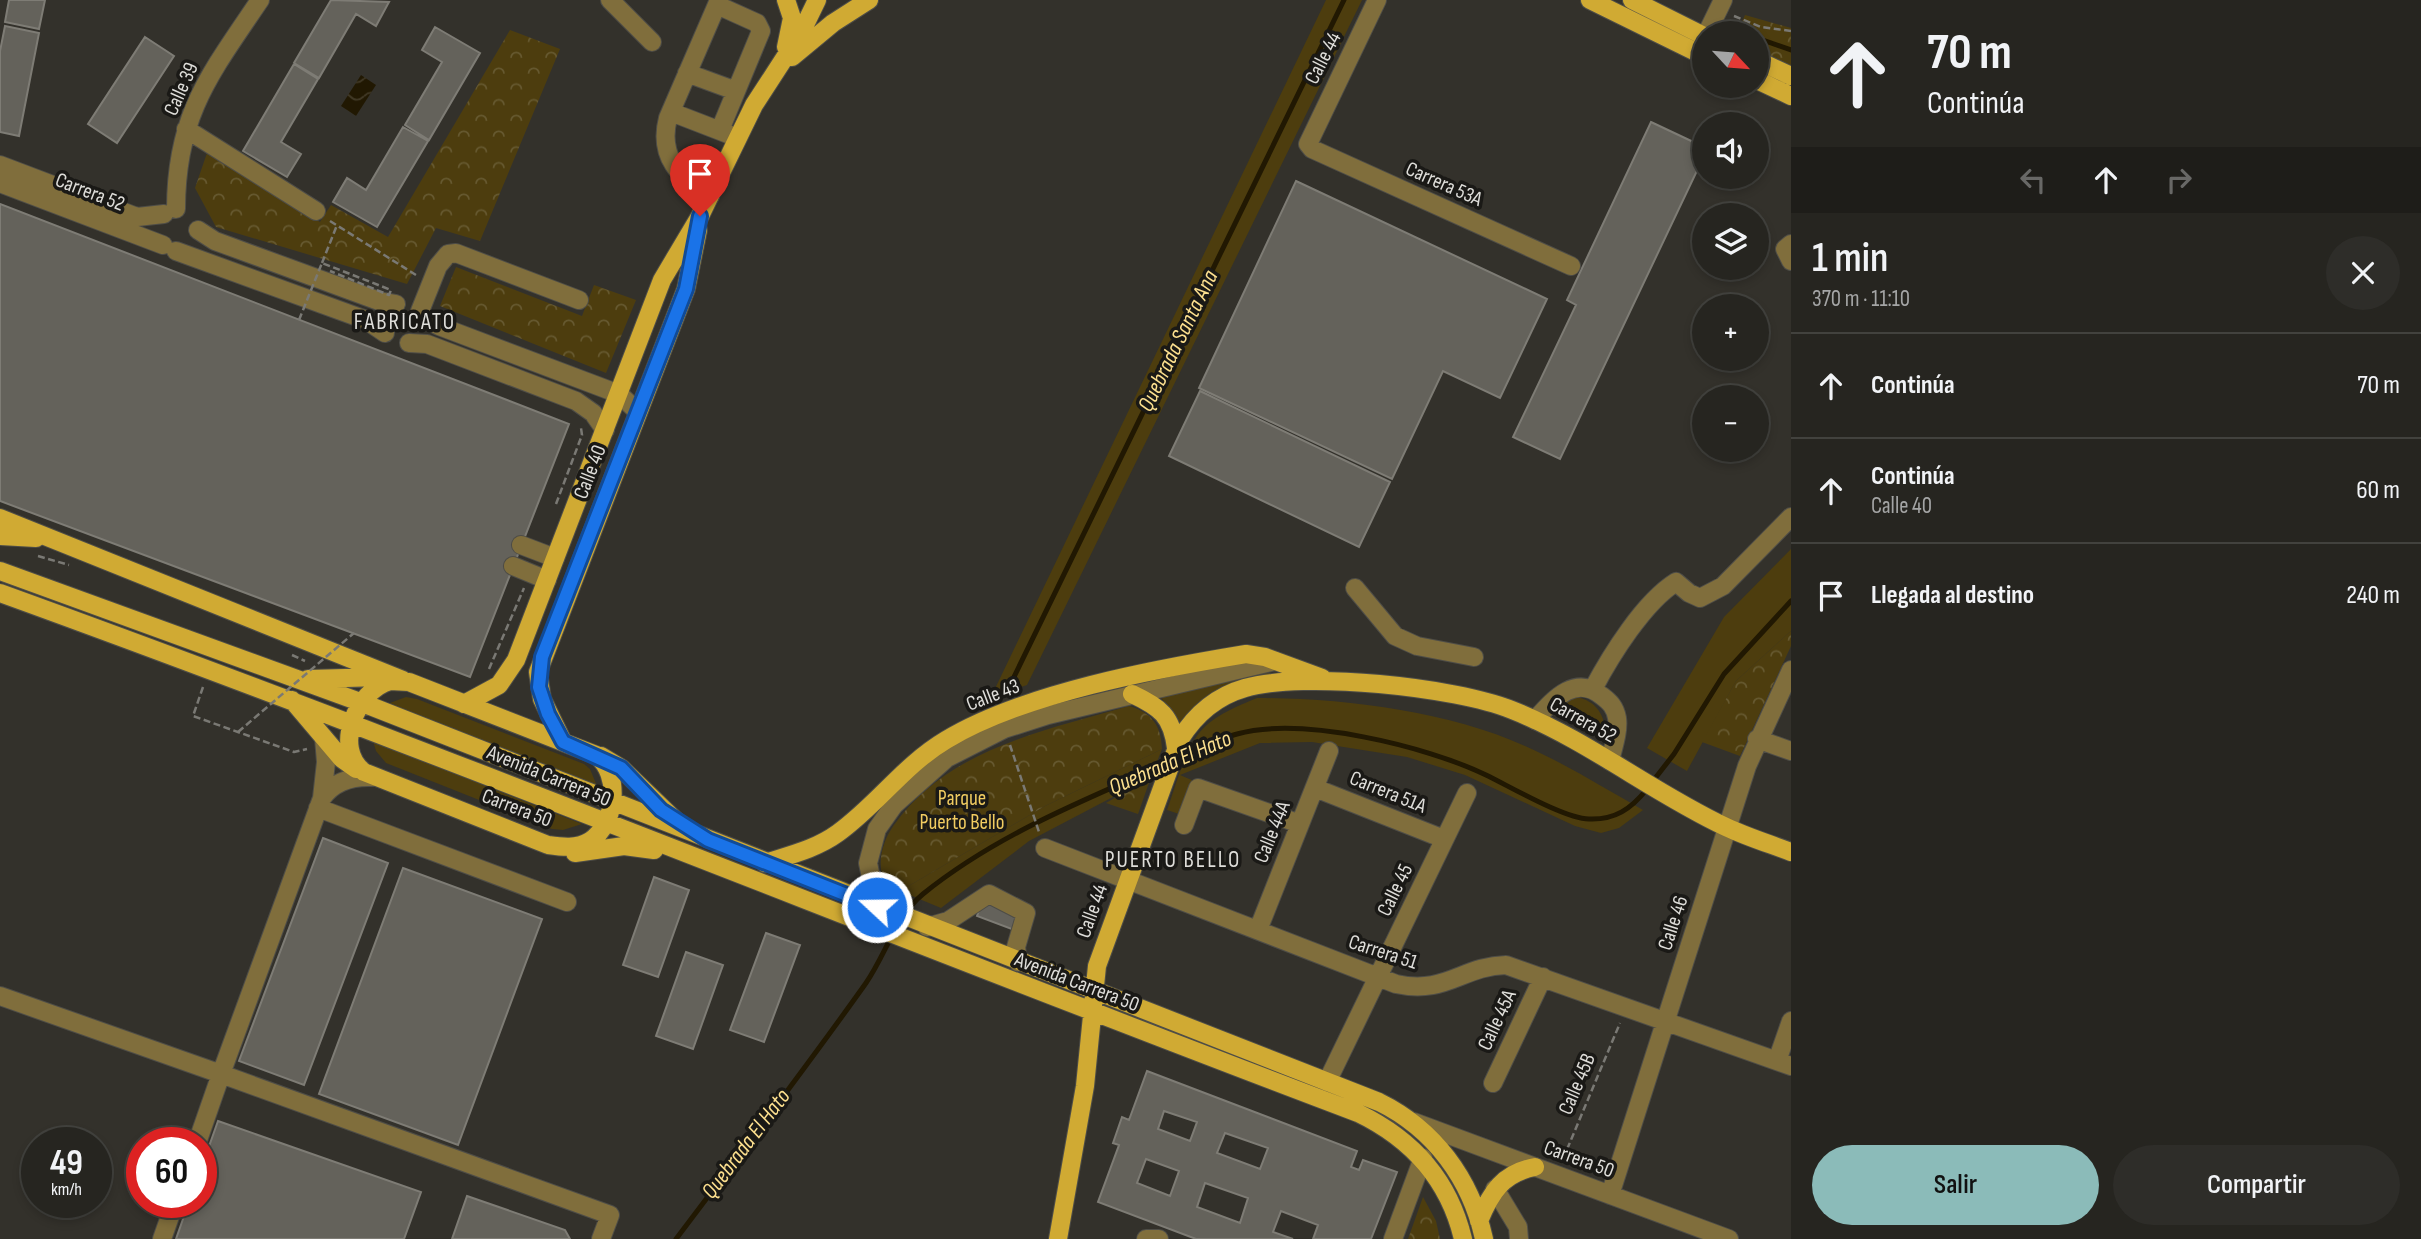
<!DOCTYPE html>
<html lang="es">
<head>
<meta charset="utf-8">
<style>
	:root { --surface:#262520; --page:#2e2d29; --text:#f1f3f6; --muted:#a4a5a5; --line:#42423e; --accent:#8bbbb9 }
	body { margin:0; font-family:"Sofia Sans Condensed",sans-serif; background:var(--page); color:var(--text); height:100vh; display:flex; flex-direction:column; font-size:26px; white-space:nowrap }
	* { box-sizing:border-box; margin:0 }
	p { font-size:23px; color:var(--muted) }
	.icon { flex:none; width:38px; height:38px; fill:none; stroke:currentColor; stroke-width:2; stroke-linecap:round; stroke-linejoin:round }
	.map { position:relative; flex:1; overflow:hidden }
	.panel { display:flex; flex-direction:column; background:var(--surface); width:630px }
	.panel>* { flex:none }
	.guide { background:#262520; color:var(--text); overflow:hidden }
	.needle { width:46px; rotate:116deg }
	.buttons { position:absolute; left:1692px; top:21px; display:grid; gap:14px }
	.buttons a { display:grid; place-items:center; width:77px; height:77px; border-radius:50%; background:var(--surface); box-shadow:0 4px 10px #0003,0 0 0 2px var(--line); font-size:35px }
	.speed { position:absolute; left:21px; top:1127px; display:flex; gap:14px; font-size:35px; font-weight:700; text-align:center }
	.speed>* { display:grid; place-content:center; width:91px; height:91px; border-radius:50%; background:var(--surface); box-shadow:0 4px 10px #0003,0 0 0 2px var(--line); line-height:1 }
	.speed small { font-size:18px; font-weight:400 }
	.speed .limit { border:10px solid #d22; background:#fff; color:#111 }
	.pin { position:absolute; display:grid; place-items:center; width:60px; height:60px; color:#fff; margin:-72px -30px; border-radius:50% 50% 50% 0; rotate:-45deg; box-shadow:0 0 7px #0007 }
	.pin .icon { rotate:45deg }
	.me { position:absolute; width:77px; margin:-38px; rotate:291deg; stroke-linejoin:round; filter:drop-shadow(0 0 5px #0008) }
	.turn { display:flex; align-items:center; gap:24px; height:147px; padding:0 21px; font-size:32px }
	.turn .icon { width:91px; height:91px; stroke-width:2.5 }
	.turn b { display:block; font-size:49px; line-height:60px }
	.lanes { display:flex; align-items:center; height:66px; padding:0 21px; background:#0003; justify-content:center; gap:35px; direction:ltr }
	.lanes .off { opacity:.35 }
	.round { display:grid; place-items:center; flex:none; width:74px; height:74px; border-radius:37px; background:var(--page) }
	.summary { display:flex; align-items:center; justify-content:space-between; height:119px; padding:0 21px }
	h1 { font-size:42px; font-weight:600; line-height:52px }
	.primary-button { display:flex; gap:14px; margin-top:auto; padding:14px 21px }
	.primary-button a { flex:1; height:80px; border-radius:42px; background:var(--accent); color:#111; font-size:28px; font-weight:600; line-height:80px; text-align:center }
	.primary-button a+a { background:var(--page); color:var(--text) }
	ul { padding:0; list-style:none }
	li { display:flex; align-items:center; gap:21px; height:105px; padding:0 21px; border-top:2px solid var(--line) }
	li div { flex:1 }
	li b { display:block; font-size:26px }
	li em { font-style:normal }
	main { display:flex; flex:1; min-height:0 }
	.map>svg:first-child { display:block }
	.green { fill:#4d3d0e }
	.park { fill:url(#park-crowns) }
	.water { fill:url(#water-waves) }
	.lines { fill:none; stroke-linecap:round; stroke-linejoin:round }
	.stream { stroke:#211802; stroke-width:5 }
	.building { fill:#64625b; stroke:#7e7c75; stroke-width:2; fill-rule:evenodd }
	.minor-casing { stroke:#4e4d47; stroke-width:20 }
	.major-casing { stroke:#4e4d47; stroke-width:20 }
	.path { stroke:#7a7974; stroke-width:2.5; stroke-dasharray:7 3.5; stroke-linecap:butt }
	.minor { stroke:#806e3c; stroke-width:18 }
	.major { stroke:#d0aa33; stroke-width:18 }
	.path-bridge { stroke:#7a7974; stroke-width:2.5; stroke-dasharray:7 3.5; stroke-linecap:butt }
	.route-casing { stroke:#114b97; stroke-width:18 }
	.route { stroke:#1a73e8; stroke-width:12 }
	.labels { text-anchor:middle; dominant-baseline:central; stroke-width:7; stroke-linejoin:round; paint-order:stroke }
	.street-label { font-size:21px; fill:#deddd9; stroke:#1a1916 }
	.park-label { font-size:21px; fill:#f1cc61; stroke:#1a1916 }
	.neighbourhood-label { font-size:23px; letter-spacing:2px; fill:#deddd9; stroke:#1a1916 }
	.water-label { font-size:23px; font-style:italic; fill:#fcdf8e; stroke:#1a1916 }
</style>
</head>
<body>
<main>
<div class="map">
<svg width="1791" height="1239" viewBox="0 0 1791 1239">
	<defs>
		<pattern id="park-crowns" width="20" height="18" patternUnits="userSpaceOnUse" patternTransform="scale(1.75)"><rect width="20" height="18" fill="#4d3d0e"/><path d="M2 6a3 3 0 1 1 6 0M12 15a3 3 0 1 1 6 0" fill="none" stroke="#665930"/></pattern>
		<pattern id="water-waves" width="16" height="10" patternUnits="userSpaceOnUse" patternTransform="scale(1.75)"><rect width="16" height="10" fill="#211802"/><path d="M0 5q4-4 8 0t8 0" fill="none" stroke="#413926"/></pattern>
	</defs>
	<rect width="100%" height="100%" fill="#33312b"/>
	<path class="green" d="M1326,0h36l-335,685 -36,12z
		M1791,549v82l-55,50 -49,90 -40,-23 77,-131z
		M1262,673h24l-55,11 -54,48 -1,-13 -16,-23z
		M1572,696c23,4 31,15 34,36l-47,-30z
		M406,697l11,2 167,65 6,5 7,17 -210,-82z
		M1257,698c85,0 190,13 268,48 41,18 79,42 118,64l-24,18 -18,5 -26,-7 -110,-51 -58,-18 -95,-15 -52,1 -80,32 14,6 -12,34 -15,-5c8,-22 18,-60 33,-78 14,-17 38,-26 57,-34z
		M373,741l209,83 -19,6 -11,-1 -166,-66 -10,-12z
		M1162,749l-11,28 -122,64 -88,67 -41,-17 145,-85z"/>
	<path class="park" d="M1745,15l46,13v41l-34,-16v-20h-20z
		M510,30l50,19 -80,192 -44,-13 -29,56 -191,-57 -21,-39 12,-35 113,69 11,-17 57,32z
		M456,267l126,49 12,-31 42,15 -30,73 -166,-67z
		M1791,631v15l-51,110 -38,-14 34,-61z
		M1129,706c23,7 32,19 33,43l-117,57 -145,85 -14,-5c-10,-19 -5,-43 8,-61 54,-76 149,-94 235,-119z
		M1151,777l-13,37 -32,-11z
		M1423,1197l13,24 4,18h-32z"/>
	<path class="water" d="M361,75l15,10 -20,31 -15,-10z"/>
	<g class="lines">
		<path class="stream" d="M1738,31l6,2
			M1757,38l34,12
			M1012,681l332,-681
			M1179,759c19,-8 38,-20 58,-25 65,-18 189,12 249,41 23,11 79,44 103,44 26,1 42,-10 58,-30
			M1653,781l21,-27 50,-80 67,-73
			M676,1239c64,-85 129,-170 190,-256 20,-29 30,-67 57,-89 73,-59 159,-93 243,-130"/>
	</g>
	<path class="building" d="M9,0h36l-6,29 -34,-7z
		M331,0l58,2 -13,24 -20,-12 -37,64 -25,-15z
		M5,26l34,7 -20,103 -19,-4v-81z
		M435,27l45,26 -51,87 -24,-15 37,-63 -20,-12z
		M145,37l29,19 -57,87 -29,-19z
		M294,64l24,15 -37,63 20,12 -14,23 -44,-26z
		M1651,122l53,25v9l-144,303 -47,-22 63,-132 -9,-5z
		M403,127l25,14 -51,86 -44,-25 14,-24 19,12z
		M1296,181l251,118 -47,99 -57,-27 -51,108 -193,-91z
		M0,204l569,220 -99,253 -470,-176z
		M1200,391l190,91 -31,65 -190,-91z
		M323,838l65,25 -84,222 -65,-24z
		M403,868l139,51 -84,226 -139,-51z
		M654,877l35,13 -31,87 -35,-12z
		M983,899l40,16 -6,16 -40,-15z
		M766,933l34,12 -36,97 -34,-12z
		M686,952l37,13 -30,84 -37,-13z
		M1147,1071l210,80 -6,16 8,3 4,-10 34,12 -26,67h-58l5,-14 -37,-14 -8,21 20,7h-97l-98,-37 21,-57 -6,-2 9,-26 7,3zM1164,1111l33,11 -7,19 -32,-12zM1225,1133l43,15 -8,21 -43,-16zM1146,1159l33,12 -9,25 -33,-13zM1205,1183l43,15 -8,25 -43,-16z
		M218,1121l203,71 -17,47h-228l13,-37h12v-33z
		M467,1196l98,34 5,9h-118z"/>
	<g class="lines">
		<g class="minor-casing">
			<path id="minor" d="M610,0l42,42
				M1377,0l-69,144 4,5 259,117
				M717,5l40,18 4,8 -41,99
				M1707,33l16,-33
				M687,73l49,18
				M671,112l57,22
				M186,129l130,82
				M0,165l137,52 27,-3
				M0,183l163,62
				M710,196c-31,-18 -52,-40 -42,-78l51,-118
				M176,209c0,-94 34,-135 84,-209
				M198,230l17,11 164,60 17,3
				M1791,244l-6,5 6,12
				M176,251l190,69 19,13
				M420,311l18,-45 10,-12 8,-1 123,47
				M423,317l16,9 180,68 19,18
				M409,343l18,1 149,57 17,12 12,17
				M521,545l34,13
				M513,566l34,14
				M1355,588l40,48 22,10 57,11
				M1593,689c18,-34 51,-87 83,-107l13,11 11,5 23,-12 68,-69
				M1535,720c19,-21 40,-46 67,-24 8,6 13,11 15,22 2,13 -4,30 -7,43
				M324,738l2,24 -4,36 -101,276 389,141 -9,24
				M1757,739l34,12
				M1315,788l129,51
				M322,798c12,-17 30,-22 51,-21
				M318,808l249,94
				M1184,825l14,-37 102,36
				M1045,848l351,136c50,11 66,-18 110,-19l285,101
				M877,907l-9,-44 9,-34 17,-24 53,-47 57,-29 44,-14 227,-54
				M927,927l21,-6 41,-27 37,19 -10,34 2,15
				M1258,930l71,-179
				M0,996l221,78 -24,69
				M1777,1061l14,-40
				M1327,1082l140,-289
				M1493,1083l50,-106
				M1414,1122l315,117
				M1495,1189l23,38 1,12
				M1610,1195l137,-429 44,-96
				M162,1239l13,-37
				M1146,1239h13
				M1393,1239l30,-81"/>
		</g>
		<g class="major-casing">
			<path id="major" d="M786,0l6,18 -6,29
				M1590,0l114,56
				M1632,0l72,36
				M792,57l41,-34 36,-23
				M1757,60l34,16
				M1757,80l34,16
				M0,518l403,162
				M0,536l36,2
				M0,571l360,131 1019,400c55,27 92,77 105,137
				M0,593c456,165 904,349 1358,520 54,26 91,67 105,126
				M308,679l74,-2
				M390,681l19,1 187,73c25,19 21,68 -6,86 -13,8 -28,6 -42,4l-184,-73c-32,-24 -7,-82 26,-91z
				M1132,694c28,13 40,22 44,54
				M292,700l50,59 14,10
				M464,704l35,-19 17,-25 146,-380 38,-64 54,-111 48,-74 15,-31
				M563,742l-21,-43 -4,-27 148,-383 12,-59
				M601,756l20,12 56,54
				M575,853l49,-7 30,4
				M765,863c25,-8 51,-14 73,-30 39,-28 66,-68 108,-93 78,-47 209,-71 300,-86l19,3 57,21
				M1479,1221c12,-29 24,-48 56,-54
				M1058,1239l27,-153 12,-120 83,-227c15,-24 37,-43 65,-51 58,-17 211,-1 267,22 76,30 141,83 214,117 21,10 44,17 65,25"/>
		</g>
		<path class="path" d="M1734,16l27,11 30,4
			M330,221l86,54
			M322,263l15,-38
			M556,504l26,-69 -1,-7
			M38,556l31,9
			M292,655l13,6
			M489,669l35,-81
			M203,687l-10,29 101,36 13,-3
			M1010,745l29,87
			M1563,1159l57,-136"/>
		<use href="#minor" class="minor"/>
		<use href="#major" class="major"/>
		<path class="path-bridge" d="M299,320l23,-57 69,27 -2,5 -59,-24
			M238,732l116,-99"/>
	</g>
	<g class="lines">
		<g class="route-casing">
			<path id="route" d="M700,216l-14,73 -144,368 -3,30 9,27 15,28 58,26 40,42 47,30 169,67"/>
		</g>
		<use href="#route" class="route"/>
	</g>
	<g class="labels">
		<g class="street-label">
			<text transform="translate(1323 58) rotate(-63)">Calle 44</text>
			<text transform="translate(181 89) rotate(-66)">Calle 39</text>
			<text transform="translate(1444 184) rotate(24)">Carrera 53A</text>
			<text transform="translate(90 192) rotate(21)">Carrera 52</text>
			<text transform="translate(590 472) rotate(-69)">Calle 40</text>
			<text transform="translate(993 695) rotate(-21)">Calle 43</text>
			<text transform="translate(1583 720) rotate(29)">Carrera 52</text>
			<text transform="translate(549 776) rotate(22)">Avenida Carrera 50</text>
			<text transform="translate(1388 792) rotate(22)">Carrera 51A</text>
			<text transform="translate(517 808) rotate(21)">Carrera 50</text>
			<text transform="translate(1272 832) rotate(-68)">Calle 44A</text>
			<text transform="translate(1395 890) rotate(-64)">Calle 45</text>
			<text transform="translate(1092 911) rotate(-70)">Calle 44</text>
			<text transform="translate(1673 923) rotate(-72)">Calle 46</text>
			<text transform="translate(1383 952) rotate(18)">Carrera 51</text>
			<text transform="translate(1077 982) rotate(21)">Avenida Carrera 50</text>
			<text transform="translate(1497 1020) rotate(-65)">Calle 45A</text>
			<text transform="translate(1577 1084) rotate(-67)">Calle 45B</text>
			<text transform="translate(1579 1159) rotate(20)">Carrera 50</text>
		</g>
		<g class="park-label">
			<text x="962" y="798">Parque<tspan x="962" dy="24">Puerto Bello</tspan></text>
		</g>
		<g class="neighbourhood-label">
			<text x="405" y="322">FABRICATO</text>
			<text x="1173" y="860">PUERTO BELLO</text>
		</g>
		<g class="water-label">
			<text transform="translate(1178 341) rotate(-64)">Quebrada Santa Ana</text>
			<text transform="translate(1170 763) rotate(-23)">Quebrada El Hato</text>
			<text transform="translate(746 1144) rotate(-53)">Quebrada El Hato</text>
		</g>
	</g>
</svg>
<div class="buttons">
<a><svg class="needle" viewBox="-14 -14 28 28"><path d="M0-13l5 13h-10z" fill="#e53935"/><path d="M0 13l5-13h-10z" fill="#a4a5a5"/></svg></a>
<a><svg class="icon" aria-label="sound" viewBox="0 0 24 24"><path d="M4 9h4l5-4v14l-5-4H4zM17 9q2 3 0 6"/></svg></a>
<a><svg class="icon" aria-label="layers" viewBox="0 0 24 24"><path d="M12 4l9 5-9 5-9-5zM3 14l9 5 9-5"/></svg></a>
<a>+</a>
<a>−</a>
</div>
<div class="speed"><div>49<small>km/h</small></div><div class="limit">60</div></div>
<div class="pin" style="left:700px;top:216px;background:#d93025"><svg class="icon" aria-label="arrive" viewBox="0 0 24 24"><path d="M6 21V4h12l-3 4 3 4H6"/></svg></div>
<svg class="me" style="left:877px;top:907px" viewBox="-20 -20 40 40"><circle r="17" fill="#1a73e8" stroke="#fff" stroke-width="3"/><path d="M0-11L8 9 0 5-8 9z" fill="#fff"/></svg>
</div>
<section class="panel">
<div class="guide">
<div class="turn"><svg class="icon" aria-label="ahead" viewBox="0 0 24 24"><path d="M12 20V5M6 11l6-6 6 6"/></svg><div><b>70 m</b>Continúa</div></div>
<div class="lanes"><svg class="icon off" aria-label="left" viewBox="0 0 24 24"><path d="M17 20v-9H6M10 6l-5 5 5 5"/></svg><svg class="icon" aria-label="ahead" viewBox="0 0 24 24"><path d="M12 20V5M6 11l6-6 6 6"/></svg><svg class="icon off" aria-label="right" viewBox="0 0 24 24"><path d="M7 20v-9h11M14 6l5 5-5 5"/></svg></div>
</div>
<div class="summary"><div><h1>1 min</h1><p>370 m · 11:10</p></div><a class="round"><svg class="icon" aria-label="close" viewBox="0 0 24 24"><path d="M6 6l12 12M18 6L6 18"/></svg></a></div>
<ul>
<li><svg class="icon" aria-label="ahead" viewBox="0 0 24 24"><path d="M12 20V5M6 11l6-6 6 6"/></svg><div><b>Continúa</b></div><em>70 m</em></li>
<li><svg class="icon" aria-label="ahead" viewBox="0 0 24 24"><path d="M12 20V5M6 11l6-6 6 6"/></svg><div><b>Continúa</b><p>Calle 40</p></div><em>60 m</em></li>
<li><svg class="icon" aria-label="arrive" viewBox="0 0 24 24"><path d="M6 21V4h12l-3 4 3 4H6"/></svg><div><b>Llegada al destino</b></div><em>240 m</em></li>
</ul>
<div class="primary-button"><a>Salir</a><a>Compartir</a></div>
</section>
</main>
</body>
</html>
